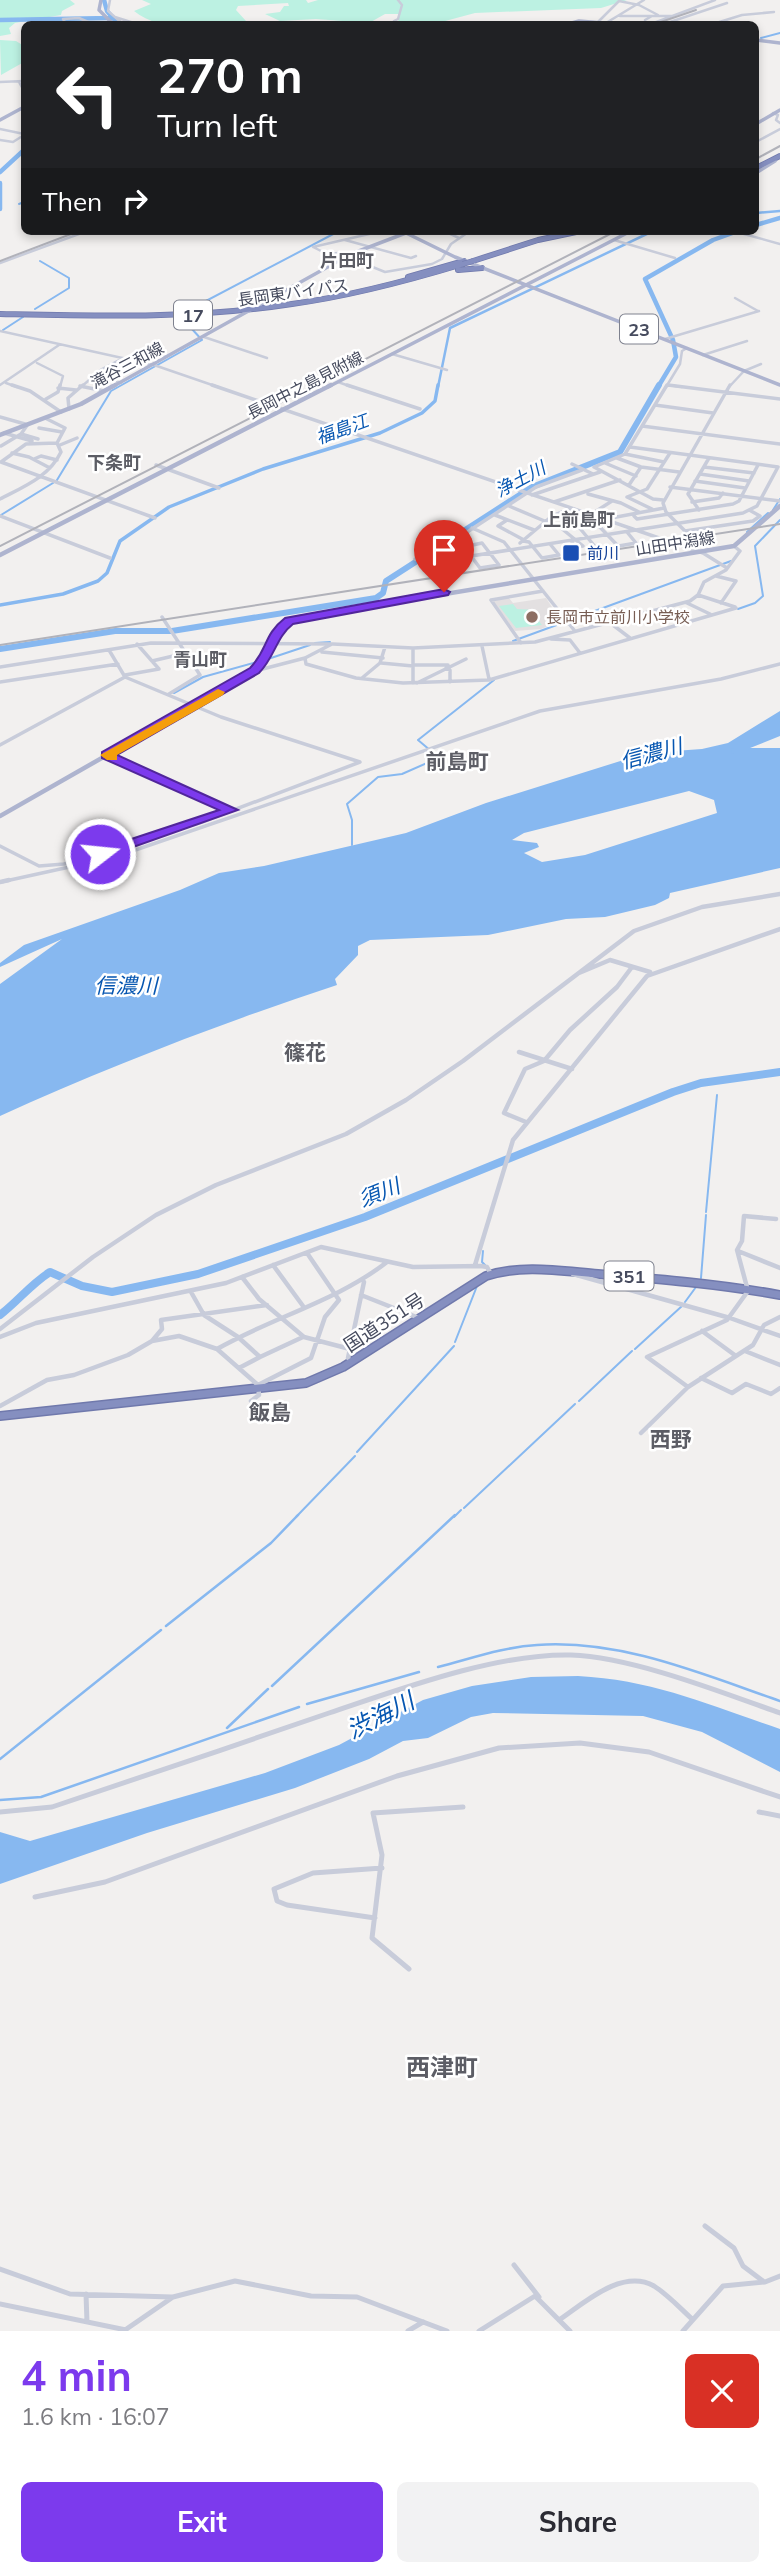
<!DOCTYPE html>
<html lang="en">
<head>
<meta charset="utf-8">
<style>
	:root { --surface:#fff; --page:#f2f2f3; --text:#2b2b33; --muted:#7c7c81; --accent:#7c3aed }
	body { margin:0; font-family:Mulish,"Noto Sans JP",sans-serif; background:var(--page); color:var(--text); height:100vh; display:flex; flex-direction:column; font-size:26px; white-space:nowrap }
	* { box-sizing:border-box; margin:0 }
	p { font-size:23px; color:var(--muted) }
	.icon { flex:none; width:38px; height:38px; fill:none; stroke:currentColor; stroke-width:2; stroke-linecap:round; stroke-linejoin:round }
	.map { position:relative; height:2331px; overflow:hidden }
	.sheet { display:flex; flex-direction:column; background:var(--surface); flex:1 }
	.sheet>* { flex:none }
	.top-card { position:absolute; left:21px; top:21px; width:738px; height:214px; border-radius:10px; box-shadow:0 4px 10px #0003; background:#202124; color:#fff; overflow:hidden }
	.pin { position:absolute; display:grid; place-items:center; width:60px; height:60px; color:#fff; margin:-72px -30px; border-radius:50% 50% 50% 0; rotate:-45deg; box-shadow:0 0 7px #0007 }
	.pin .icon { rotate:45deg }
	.me { position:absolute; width:77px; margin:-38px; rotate:74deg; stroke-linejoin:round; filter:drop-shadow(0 0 5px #0008) }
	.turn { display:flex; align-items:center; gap:24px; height:147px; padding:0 21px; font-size:32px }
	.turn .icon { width:91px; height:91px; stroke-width:2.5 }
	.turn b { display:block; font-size:49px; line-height:60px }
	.then { display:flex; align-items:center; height:66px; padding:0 21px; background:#0003; gap:14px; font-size:26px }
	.round { display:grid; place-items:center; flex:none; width:74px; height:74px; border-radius:10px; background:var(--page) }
	.overview { display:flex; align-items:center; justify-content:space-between; height:119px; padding:0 21px }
	h1 { font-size:42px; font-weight:700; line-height:52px; color:var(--accent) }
	.button { display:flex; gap:14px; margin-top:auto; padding:14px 21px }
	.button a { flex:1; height:80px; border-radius:10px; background:var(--accent); color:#fff; font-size:28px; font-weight:700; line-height:80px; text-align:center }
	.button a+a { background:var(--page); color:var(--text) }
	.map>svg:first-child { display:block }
	.education { fill:#e3e0e1 }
	.green { fill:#bcf1e2 }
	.water { fill:#87b8f0; fill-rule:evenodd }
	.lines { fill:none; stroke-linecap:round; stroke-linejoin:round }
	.stream-far1 { stroke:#87b8f0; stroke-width:2 }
	.stream { stroke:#87b8f0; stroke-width:2.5 }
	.canal-far1 { stroke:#87b8f0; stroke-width:2.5 }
	.canal { stroke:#87b8f0; stroke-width:3.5 }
	.river-far2 { stroke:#87b8f0; stroke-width:4.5 }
	.river-far1 { stroke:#87b8f0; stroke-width:6 }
	.river { stroke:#87b8f0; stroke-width:8 }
	.highway-far1-casing { stroke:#7079ac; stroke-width:6 }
	.highway-casing { stroke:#7079ac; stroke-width:10 }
	.minor-far3 { stroke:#c8ccda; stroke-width:2.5 }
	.minor-far2 { stroke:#c8ccda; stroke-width:3.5 }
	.minor-far1 { stroke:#c8ccda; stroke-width:4.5 }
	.minor { stroke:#c8ccda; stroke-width:5 }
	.major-far1 { stroke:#aeb4cf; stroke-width:3.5 }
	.major { stroke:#aeb4cf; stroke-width:4.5 }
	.highway-far1 { stroke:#858fc0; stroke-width:4.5 }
	.highway { stroke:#858fc0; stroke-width:7 }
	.rail { stroke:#b1b2ba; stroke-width:2 }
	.highway-bridge-casing { stroke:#7079ac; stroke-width:6; stroke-linecap:butt }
	.highway-bridge { stroke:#858fc0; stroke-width:4.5 }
	.route { fill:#7c3aed; stroke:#51269a; stroke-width:2 }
	.slow { fill:#f59e0b }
	.transit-dot { fill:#1a4fb4; stroke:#fff; stroke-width:2.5 }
	.education-dot { fill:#8d6e63; stroke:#fff; stroke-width:2.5 }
	.labels { text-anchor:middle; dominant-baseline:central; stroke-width:5; stroke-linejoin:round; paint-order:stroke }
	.far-street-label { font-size:16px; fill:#464b5e; stroke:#fff }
	.far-transit-label { font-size:16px; fill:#164399; stroke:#fff; text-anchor:start }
	.far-education-label { font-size:16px; fill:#785e54; stroke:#fff; text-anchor:start }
	.far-neighbourhood-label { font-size:18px; font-weight:bold; fill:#5c5d65; stroke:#fff }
	.shield { fill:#fff; stroke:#7e818e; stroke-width:2 }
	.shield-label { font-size:18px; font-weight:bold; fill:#464b5e }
	.far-water-label { font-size:18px; font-style:italic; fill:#0656b1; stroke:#fff }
	.street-label { font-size:19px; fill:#464b5e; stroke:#fff }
	.water-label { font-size:21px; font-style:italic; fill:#0656b1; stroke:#fff }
	.neighbourhood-label { font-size:21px; font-weight:bold; fill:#5c5d65; stroke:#fff }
	.near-water-label { font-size:24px; font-style:italic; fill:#0656b1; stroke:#fff }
	.near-neighbourhood-label { font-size:24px; font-weight:bold; fill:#5c5d65; stroke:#fff }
</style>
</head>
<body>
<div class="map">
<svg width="780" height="2331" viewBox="0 0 780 2331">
	<rect width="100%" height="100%" fill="#f2f0ef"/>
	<path class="education" d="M509,598l4,5 33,-5 15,23 -20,8 -26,2 -22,-30z"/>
	<path class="green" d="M0,0h70l5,4 -13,7 -1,4 -46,8 -6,5 2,6 -11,2z
		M142,0h164l2,3 10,-3h309l-26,8 -126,5 -41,11h-36l1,-10h-14l-16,9 -53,-4 -36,2 -15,-7 15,-2 4,-6h5l-1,-3 -50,3 -2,4 10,11c-34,3 -83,14 -112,-10l17,-7z
		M0,40l16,1 8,5v16l-23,13z
		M513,604l4,5 18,1 3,4 -4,1 8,10 -26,3 -17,-22z"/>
	<path class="water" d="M780,711v25l-40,16 40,-3v119l-110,25 -1,5 -14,7 -50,12 -39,2 -78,16 -118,5 -12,6v9l-23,24 2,6c-115,38 -227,81 -337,131v-132l62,-45 -62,28v-4l24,-18 156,-55 39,-17 45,-7 142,-33 80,-30 160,-50 56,-4 26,-6zM689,791l25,9 3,13 -132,42 -43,7 -18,-9 15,-6 -2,-4 -25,-3 12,-7z
		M578,1676c76,4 131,29 202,53v43l-78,-40 -59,-16 -150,-3 -22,4 -43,21 -25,3 -34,18 -74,29 -148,45 -147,51v-52l30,9 235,-68 74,-28 84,-45 49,-14 59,-9z"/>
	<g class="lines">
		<path class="stream-far1" d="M761,38l19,-5
			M19,204l5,-2
			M35,309l34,-21v-10l-29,-17
			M185,312l154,-81
			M3,330l20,-13
			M57,480l54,-89 91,-51 -21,-23
			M773,510l7,-11
			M1,515l52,-32
			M747,532l21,-19
			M738,609l17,-6 8,-7 -8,-50 25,-26
			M513,641l218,-80
			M315,643l15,-1
			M262,661l48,-16
			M174,693l29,-16 54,-15
			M352,845v-25l-5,-16 31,-27 24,-3 34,-15 1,-3 -19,-16 76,-60
			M706,1212l11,-117
			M483,1251l-1,11 3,3
			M701,1278l5,-63
			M685,1302l11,-15
			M455,1342l22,-56
			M635,1349l47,-43
			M579,1401l53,-50
			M357,1452l97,-106
			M464,1508l111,-104
			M296,1517l59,-61
			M454,1517l7,-7"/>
		<path class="stream" d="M166,1626l105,-83 27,-28
			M438,1667c32,-8 65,-20 99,-22 84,-6 165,29 243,56
			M272,1686l183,-171
			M307,1704l112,-32
			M227,1728l41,-39
			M0,1759l161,-129
			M0,1800l41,-3 258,-90"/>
		<path class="canal-far1" d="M756,213l24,-2
			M438,387l12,-59 203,-97"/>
		<path class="canal" d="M0,605l63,-11 35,-13 9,-8 13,-32 49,-34 94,-38 117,-36 42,-20 13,-12 3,-16"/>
		<path class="river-far2" d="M104,0l3,11 11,13
			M0,20l111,-2
			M0,172l24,-22
			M0,183v26
			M756,225l24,-7
			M658,387l18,-30 -3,-17 -28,-61 68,-39 25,-9"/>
		<path class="river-far1" d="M0,649l115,-18h57l204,-33 7,-5 3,-12 146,-94 88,-35 39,-67
			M734,751h46"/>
		<path class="river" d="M0,1315c18,-14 31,-31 50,-43l32,14 30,6 86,-18 167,-57 308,-125 28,-9 79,-11"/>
		<g class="highway-far1-casing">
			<path id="highway-far1" d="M756,168l24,-12
				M473,261l65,-21 43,-9
				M458,270l24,-2
				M408,277l56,-16
				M0,314c97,2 196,5 292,-10 59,-8 115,-23 171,-40"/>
		</g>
		<g class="highway-casing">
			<path id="highway" d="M0,1416l306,-33 37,-16 143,-91c36,-12 75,-5 112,-2 61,5 121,10 182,21"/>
		</g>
		<path class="minor-far3" d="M110,0l-2,11 15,13
			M639,5l19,10
			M620,16h51
			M115,17l22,7
			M598,22l21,-21 20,4
			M606,23l38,-23
			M66,24l-3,-5 16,-1 14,6
			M396,24l-2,-3 4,-2 4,-14 -4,-5
			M646,24l-1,-4 7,-4
			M651,24l64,-24
			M664,24l63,-21
			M713,24l29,-9 32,-3
			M0,82l24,-1
			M19,82l5,9
			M773,113l5,2 -2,5 4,3
			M0,129l24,5
			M0,140l13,2 11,-7
			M756,142l24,-13
			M444,231l15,7
			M733,231l47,13
			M345,240l66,18 5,-2
			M614,240l61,18
			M313,247l14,7 11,-1 47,19 47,-8 10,-5 9,-15 19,-13
			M313,247l69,-16
			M0,263l87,-32
			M735,298l23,13
			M0,331l154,34 64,22
			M204,337l63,21
			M665,339l94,-28
			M392,354l55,16
			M703,355l44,-14
			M37,363l26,13 -3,11
			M96,375l25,8
			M338,382l14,5
			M6,383l11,4
			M0,385l59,-40
			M668,385l14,2
			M80,386l4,1
			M81,387l21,-18 21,-11
			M666,387l14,-23 2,-13 5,-3
			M729,387l15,-16 17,-7"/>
		<path class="minor-far2" d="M12,385l18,6 31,21
			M212,385l491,168 24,15
			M347,385l73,24
			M668,385l112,14
			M730,385l-67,118 3,9 19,19 68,-10 7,-5 -9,-5
			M80,386l24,5
			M58,388l18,2
			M46,399l12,-7 2,-7
			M655,405l58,8
			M69,409l-1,-11 15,-13
			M0,417l25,7
			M642,426l138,18
			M39,428l23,4
			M4,433l28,8
			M21,434l17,5
			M60,445l17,-7
			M1,446l20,-12 7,-10
			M630,447l148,20
			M12,453l17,4 21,11
			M625,454l39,8
			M617,458l24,9 38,5
			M34,459l7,-3 16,4
			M1,462l154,56
			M1,462l25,-18 31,-1
			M605,463l31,13
			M572,464l21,10
			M156,465l63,23
			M704,467l50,6
			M700,474l49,7
			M695,481l50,7
			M629,485l12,-18
			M670,487l110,14
			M588,494l33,9 18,9
			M532,495l68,-23
			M0,499c23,-12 49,-22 61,-47l-4,-9 8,-15 -20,-10
			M663,500l-10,-1 -59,-32 31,-13 42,-69
			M554,502l66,-22
			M692,502l27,-4 4,-5
			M509,506l52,22 22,18 -13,2 3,-7
			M652,509l-25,-12 20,-8 23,-36
			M699,510l-11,-16 21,-36
			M495,515l39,15
			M590,515l22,-14
			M0,516l110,42
			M634,516l3,3 96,-15 6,-3 19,-36
			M507,520l-9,6 26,14
			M596,523l22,23
			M569,526l95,-18
			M578,526l19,23
			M472,528l32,14 70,88
			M523,541l6,1 13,16 17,-3 -9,-11
			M520,543l32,-27 18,-7
			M446,546l3,4 33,-7 17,22 -19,3 -15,-20
			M590,551l46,-8 -9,-11
			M415,559l12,4 316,-50 14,-7 21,-39
			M423,561l113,-74 46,-17
			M716,576l20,5 -15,22
			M698,595l37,12
			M687,603l23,11
			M162,617l38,58 -31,19
			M609,622l21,16
			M551,639l19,1 10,13
			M521,643l-30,-43 52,-9
			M482,646l7,33
			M413,648v35
			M322,652l61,6
			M305,658l1,6 50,14 47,5 86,-3 247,-72
			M152,661l34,-8
			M381,663l32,3
			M413,665h35
			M0,667l151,-24 182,1 80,4 122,-6 155,-41 8,-6 6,-13 22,-12 14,-19 -6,-5
			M446,668l4,2v12
			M255,671l50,-13 27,-14
			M125,675l34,-6 -22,-25
			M362,678l18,-15 5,-16
			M0,682l118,-18
			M417,683l49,-24
			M0,745l125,-68 -16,-27
			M107,755l124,54
			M0,846l39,20 25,-2 138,-42 158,-60 -139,-45 -96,-40
			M1,882l114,-25 425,-146 181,-32 59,-15"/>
		<path class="minor-far1" d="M0,882l9,-2
			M579,973l31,-13 40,12
			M519,1052l53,17
			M526,1122l-22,-9 21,-44 19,-8 26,-31 47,-43 15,-20
			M738,1251l42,17
			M273,1265l30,41
			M475,1265l38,-125 134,-164 133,-47
			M573,1274l157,44 50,18
			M242,1277l17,22 45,38 46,12
			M191,1292l13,23 34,22 22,20 -21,11
			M361,1295l58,23
			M0,1329l93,-72 63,-42 60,-30 130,-51 60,-34 57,-39 171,-130 68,-24 78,-13
			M702,1331l34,25
			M0,1337l36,-14 190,-40 95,-36 92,20 68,-1 6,1 4,7
			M152,1341l10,-12 -1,-9 106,-15
			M217,1349c56,-32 120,-48 170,-87
			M745,1351l35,14
			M260,1357l43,-20
			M351,1361l-3,-3 16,-76
			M701,1378l31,15 14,-9 25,10 9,-6
			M258,1385l53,-27 14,-41 14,-17 -32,-47
			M688,1387l-41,-30 80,-37 21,-29 -11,-41 5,-9 2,-25 32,3
			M0,1406l47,-26 27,-5 54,-20 24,-14 27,-5 38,13 41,36 1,10 -8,6
			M641,1433l47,-46 65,-42 11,-20 16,-8"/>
		<path class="minor" d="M0,1812l52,-5c92,-31 185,-62 277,-94 69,-23 168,-60 242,-58 61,2 150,37 209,58
			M759,1812l21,4
			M35,1897l70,-15 292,-106 102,-28 81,-5 69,9 131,45
			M375,1918l-88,-13 -10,-4 -3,-12 39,-16 69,-5
			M409,1969l-37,-31 10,-83 -9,-42 90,-6
			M705,2226l29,22 9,18 20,15
			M514,2265l25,32
			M0,2269l70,25 102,3
			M86,2294l1,28
			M0,2304l126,26
			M559,2320c25,-17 63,-52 95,-34 14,9 26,22 38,33
			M125,2330l48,-33 62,-16 76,15 46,1 90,34
			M408,2331l15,-9
			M479,2331l56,-35 35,35
			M683,2331l40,-45 42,-4 15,-6"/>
		<path class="major-far1" d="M101,0l-2,10 14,14
			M568,24l11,-3 36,3
			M756,40l24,3
			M0,120l24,-13
			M756,124l24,-14
			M756,173l19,-12
			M404,232l51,25 325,128
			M112,387l239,-133 60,-23
			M328,387l303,-156"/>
		<path class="major" d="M0,435l81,-31 34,-19
			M0,555l331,-170
			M0,816l251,-143c18,-16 21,-41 43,-54l440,-73 46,-40"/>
		<use href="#highway-far1" class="highway-far1"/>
		<use href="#highway" class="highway"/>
		<path class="rail" d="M655,24l41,-14
			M756,159l24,-13
			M0,261l79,-30
			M0,546l616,-315
			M0,645l780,-121"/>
		<g class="highway-bridge-casing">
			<path id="highway-bridge" d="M463,264l10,-3"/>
		</g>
		<use href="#highway-bridge" class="highway-bridge"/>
	</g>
	<path class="route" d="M444,589l6,3 -2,3 -155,29c-17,13 -18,33 -34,49l-142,82 121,55 -133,47h-10v-6l124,-41 -117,-52v-6l148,-84c18,-18 13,-33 35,-50z"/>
	<path class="slow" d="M218,689l7,3 -2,3 -106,60v5h-10l-7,-5z"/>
	<rect class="transit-dot" x="562" y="544" width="18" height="18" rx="3.5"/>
	<circle class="education-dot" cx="532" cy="617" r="7"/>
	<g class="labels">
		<g class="far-street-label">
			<text transform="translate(293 292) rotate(-8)">長岡東バイパス</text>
			<text transform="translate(127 365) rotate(-28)">滝谷三和線</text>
			<text transform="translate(305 385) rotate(-27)">長岡中之島見附線</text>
			<text transform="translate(675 543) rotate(-9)">山田中潟線</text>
		</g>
		<g class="far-transit-label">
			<text x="587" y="553">前川</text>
		</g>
		<g class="far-education-label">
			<text x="546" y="617">長岡市立前川小学校</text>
		</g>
		<g class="far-neighbourhood-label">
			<text x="347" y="260">片田町</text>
			<text x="114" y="462">下条町</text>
			<text x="579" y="519">上前島町</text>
			<text x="200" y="659">青山町</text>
		</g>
		<g class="shield">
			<rect x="174" y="300.5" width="38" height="29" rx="5"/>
			<rect x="620" y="314.5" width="38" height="29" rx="5"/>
			<rect x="604.5" y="1261.5" width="49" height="29" rx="5"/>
		</g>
		<g class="shield-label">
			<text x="193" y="315">17</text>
			<text x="639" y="329">23</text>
			<text x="629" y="1276">351</text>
		</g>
		<g class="far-water-label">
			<text transform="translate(342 429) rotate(-20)">福島江</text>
			<text transform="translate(520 479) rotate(-28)">浄土川</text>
		</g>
		<g class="street-label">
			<text transform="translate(384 1322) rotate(-33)">国道351号</text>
		</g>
		<g class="water-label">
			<text transform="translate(651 753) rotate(-15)">信濃川</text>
			<text x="126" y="985">信濃川</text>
			<text transform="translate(379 1192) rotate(-22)">須川</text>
		</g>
		<g class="neighbourhood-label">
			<text x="457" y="761">前島町</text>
			<text x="305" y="1052">篠花</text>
			<text x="270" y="1412">飯島</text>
			<text x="671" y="1439">西野</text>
		</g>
		<g class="near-water-label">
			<text transform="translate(380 1715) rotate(-27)">渋海川</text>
		</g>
		<g class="near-neighbourhood-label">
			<text x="442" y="2067">西津町</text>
		</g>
	</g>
</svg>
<div class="pin" style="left:444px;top:592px;background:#d93025"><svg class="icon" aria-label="arrive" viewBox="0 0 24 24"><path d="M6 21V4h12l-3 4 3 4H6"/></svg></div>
<svg class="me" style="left:100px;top:854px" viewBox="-20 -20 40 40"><circle r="17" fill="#7c3aed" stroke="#fff" stroke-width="3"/><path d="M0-11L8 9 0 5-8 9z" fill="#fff"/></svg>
<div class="top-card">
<div class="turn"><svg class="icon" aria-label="left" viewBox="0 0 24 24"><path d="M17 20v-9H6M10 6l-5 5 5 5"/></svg><div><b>270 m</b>Turn left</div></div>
<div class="then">Then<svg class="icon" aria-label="right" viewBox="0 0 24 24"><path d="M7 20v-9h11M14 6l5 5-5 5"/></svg></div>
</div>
</div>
<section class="sheet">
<div class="overview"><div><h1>4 min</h1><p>1.6 km · 16:07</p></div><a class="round" style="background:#d93025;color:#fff"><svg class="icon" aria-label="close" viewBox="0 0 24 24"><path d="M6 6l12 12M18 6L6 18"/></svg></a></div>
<div class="button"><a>Exit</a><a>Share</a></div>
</section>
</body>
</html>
